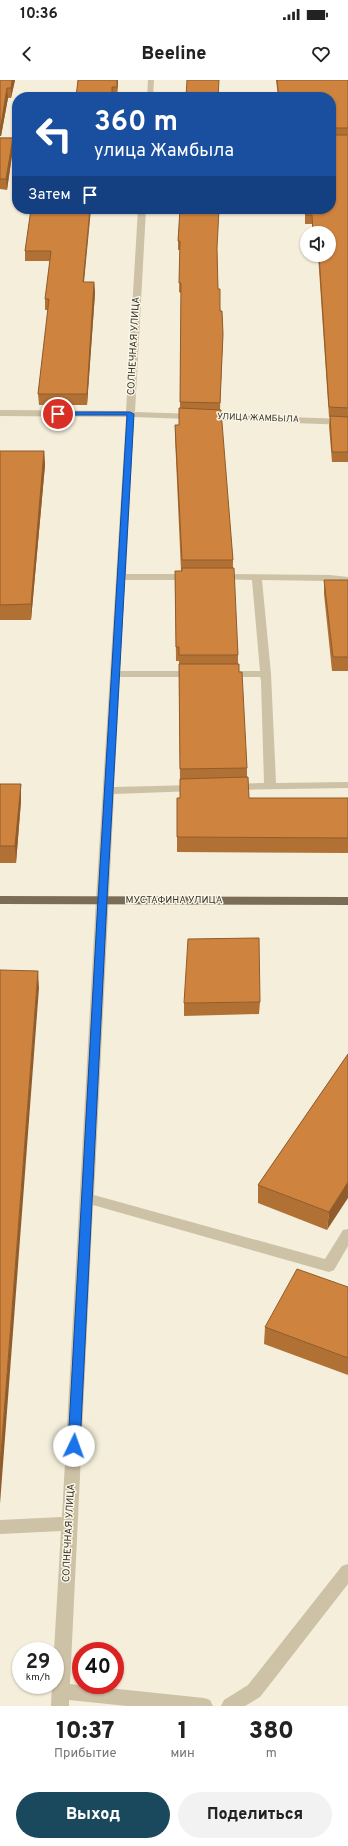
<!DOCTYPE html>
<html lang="ru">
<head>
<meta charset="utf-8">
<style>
	:root { --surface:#fff; --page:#f2f2f2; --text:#222; --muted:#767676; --accent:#1a495d }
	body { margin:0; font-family:Overpass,sans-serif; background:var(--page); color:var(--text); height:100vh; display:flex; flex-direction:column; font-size:15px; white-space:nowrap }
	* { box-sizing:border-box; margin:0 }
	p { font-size:13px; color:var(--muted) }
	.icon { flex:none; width:22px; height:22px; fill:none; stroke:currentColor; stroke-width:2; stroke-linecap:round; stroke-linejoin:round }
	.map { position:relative; height:1626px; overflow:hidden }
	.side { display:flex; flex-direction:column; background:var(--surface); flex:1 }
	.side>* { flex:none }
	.top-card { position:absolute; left:12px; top:12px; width:324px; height:122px; border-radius:16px; box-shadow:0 1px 3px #0004; background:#1a4fa0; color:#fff; overflow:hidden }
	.tools { position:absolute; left:300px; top:146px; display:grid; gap:8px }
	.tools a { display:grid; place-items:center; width:36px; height:36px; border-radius:50%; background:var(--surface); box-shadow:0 1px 3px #0004; font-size:20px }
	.speed { position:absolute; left:12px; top:1562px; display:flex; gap:8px; font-size:20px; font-weight:700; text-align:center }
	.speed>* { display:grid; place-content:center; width:52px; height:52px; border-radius:50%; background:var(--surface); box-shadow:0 1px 3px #0004; line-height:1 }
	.speed small { font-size:10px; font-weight:400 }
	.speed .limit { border:6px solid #d22; background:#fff; color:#111 }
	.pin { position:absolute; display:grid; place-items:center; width:34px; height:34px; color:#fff; margin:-17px; border:2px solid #fff; border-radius:50%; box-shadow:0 1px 4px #0007 }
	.me { position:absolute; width:44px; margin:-22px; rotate:3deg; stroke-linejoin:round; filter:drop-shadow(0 0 3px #0008) }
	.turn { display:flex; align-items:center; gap:14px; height:84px; padding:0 16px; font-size:18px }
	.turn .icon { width:52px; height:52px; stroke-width:2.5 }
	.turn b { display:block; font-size:28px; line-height:34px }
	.then { display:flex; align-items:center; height:38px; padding:0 16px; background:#0003; gap:8px; font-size:15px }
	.eta { display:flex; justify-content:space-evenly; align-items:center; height:68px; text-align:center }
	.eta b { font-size:24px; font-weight:800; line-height:28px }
	.cta { display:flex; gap:8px; margin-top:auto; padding:8px 16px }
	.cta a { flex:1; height:46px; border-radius:24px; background:var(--accent); color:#fff; font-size:16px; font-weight:800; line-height:46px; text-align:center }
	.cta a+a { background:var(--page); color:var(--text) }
	.status { display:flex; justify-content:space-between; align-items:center; height:28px; padding:0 20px; background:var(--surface); direction:ltr }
	.status svg { height:11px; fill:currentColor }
	header { display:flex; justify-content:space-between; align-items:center; height:52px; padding:0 16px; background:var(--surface); font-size:18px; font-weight:800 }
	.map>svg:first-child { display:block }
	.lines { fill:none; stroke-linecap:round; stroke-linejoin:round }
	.minor { fill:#cdc1a6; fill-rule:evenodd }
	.major { fill:#7b6c57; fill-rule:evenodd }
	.wall { fill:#b17135 }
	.shaded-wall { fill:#905c2b }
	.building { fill:#ce833e; stroke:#905c2b }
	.route { fill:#1a73e8; stroke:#114b97 }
	.labels { text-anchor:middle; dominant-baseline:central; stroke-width:3; stroke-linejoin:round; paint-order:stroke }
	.far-street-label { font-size:9px; fill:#383127; stroke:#fbf7e8 }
	.street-label { font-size:10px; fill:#383127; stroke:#fbf7e8 }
</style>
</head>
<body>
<div class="status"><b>10:36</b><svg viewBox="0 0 49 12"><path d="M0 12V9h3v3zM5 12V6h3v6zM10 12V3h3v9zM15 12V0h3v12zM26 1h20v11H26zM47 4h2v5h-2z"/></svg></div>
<header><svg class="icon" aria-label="back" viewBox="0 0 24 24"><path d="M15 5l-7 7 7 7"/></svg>Beeline<svg class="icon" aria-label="heart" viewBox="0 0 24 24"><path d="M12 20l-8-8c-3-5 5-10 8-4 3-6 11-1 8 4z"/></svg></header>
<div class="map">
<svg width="348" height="1626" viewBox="0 0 348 1626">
	<rect width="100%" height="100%" fill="#f4eedb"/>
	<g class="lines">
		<path class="minor" d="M148,0h6l-1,17h-6z
			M0,57h17v4h-17z
			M138,129h8l-11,203 213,7v6l-214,-8 -8,157h65l5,3 -5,3h-66l-5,91h75l5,3 -5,3h-75l-6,110 81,-2 6,3 -6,3 -81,3 -20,401 231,64 18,-29 5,-1v17l-14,24 -5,2 -236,-67 -23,479 134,14 6,2 3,6h-86l-58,-6v6h-18l1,-21h3l-1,-34 7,-120 -61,3v-14l62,-3 34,-618 30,-482 -126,-1v-6l126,1z
			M219,494l111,1 18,2v6l-18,-2 -68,-1 9,94 5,109 72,-1v6l-116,2 -6,-3 6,-3 32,-1 -3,-103 -1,-3h-33l-5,-3 5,-3h33l-8,-91 -36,-1 -2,-2z
			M348,1484v20l-88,113 -15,9h-24l3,-6 24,-15 94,-119z"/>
		<path class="major" d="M0,816l348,1v8l-348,-1z"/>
	</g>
	<path class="wall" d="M0,0h15l-4,18h-3l-7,38z
		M78,0h40l-1,16 -41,1z
		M276,0h72v382h-16l-3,-36 1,-9h-1l-11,-162h11v-22h-17v-9h-7v-15h26v-112h-53z
		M0,58h13v10l-6,42 -7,-1z
		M31,129l53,73h10l1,11 -8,112h-48l-1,-11 10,-84h-3v-11l5,-38h-25v-10z
		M180,129l37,42 1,38 5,45 -3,76 13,150v8l5,87v9l9,104v9l2,21h99v55l-171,-1v-54h3v-14l-1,-123h-3l-1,-90h6l-6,-134v-12h4l1,-17 1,-115 -2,-1 1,-42h-2v-9z
		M0,371h44l1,14 -14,155h-31z
		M324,500h24v91h-16l-8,-77z
		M0,704h21v17l-5,62h-16z
		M260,922l-1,12 -75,2v-13z
		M348,974l-21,176 -69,-27v-18z
		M348,1207v88l-84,-31 1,-17z"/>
	<path class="shaded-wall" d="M12,0h3l-4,18v-10z
		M117,0h1l-1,16z
		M7,8l1,10 -7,38h-1v-10z
		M13,58v10l-6,42 -1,-11z
		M90,129h1l-8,84v-11z
		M94,202l1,11 -8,112v-11z
		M44,371l1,14 -14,155v-16z
		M21,704v17l-5,62 -1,-17z
		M38,891l1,17 -39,516v-38z
		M348,1102v16l-21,32 2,-18z"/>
	<path class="building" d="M0,0h12l-1,8h-4l-6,37 -1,1z
		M78,0h39v7h-5v10h-36z
		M187,0h32l-1,17h-32z
		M277,0h71v48h-17v-31h-52z
		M331,53v2h17v273l-19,-1 -10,-152h10v-22h-12v-1h-4l-1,-17h-6l-1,-6h26z
		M0,58h13l-7,41h-6z
		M31,129h59l-7,73h11l-7,112h-49l11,-95h-4l6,-48h-26z
		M180,129h39l-2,39 1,41h2v22h2l1,23 -3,69 -40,-1 1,-119h-2l1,-42h-2z
		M179,328l42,2 12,150h-51l-7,-135h4z
		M330,336l18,1v35h-16z
		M0,371h44l-13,153 -31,1z
		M182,488h52l4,87h-59v-8h-3l-1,-76h7z
		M324,500h24v77h-15z
		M179,584h60v8h3l5,96 -67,1z
		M248,697l1,21h99v40l-171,-1v-39h3v-19z
		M0,704h21l-6,62h-15z
		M259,858l1,64 -76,1 4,-64z
		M0,890l38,1 -38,495z
		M348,974v128l-19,30 -71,-27z
		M297,1189l51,18v71l-83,-31z"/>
	<path class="route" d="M56,332h74l4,2 -27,485 -27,547 -2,4 -4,1 -5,-1 -1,-4 30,-547 29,-484h-69l-3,-1z"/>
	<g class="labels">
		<g class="far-street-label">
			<text transform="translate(258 338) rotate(2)">УЛИЦА ЖАМБЫЛА</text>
		</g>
		<g class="street-label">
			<text transform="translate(134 266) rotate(-87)">СОЛНЕЧНАЯ УЛИЦА</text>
			<text x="174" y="820">МУСТАФИНА УЛИЦА</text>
			<text transform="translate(69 1453) rotate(-87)">СОЛНЕЧНАЯ УЛИЦА</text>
		</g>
	</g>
</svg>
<div class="tools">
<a><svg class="icon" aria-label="sound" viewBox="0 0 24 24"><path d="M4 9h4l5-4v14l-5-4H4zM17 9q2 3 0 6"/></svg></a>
</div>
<div class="speed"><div>29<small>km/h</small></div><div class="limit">40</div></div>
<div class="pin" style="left:58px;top:334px;background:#d93025"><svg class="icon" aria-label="arrive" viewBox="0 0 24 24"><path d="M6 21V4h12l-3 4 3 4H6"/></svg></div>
<svg class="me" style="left:74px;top:1366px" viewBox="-20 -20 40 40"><circle r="19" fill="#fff"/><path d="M0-13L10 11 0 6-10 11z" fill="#1a73e8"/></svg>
<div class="top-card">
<div class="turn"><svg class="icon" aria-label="left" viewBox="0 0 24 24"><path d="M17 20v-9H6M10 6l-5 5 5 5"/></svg><div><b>360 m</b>улица Жамбыла</div></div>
<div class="then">Затем<svg class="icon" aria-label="arrive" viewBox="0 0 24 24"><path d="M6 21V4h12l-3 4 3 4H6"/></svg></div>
</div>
</div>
<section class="side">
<div class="eta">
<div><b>10:37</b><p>Прибытие</p></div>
<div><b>1</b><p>мин</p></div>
<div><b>380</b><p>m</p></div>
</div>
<div class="cta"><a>Выход</a><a>Поделиться</a></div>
</section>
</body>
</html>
